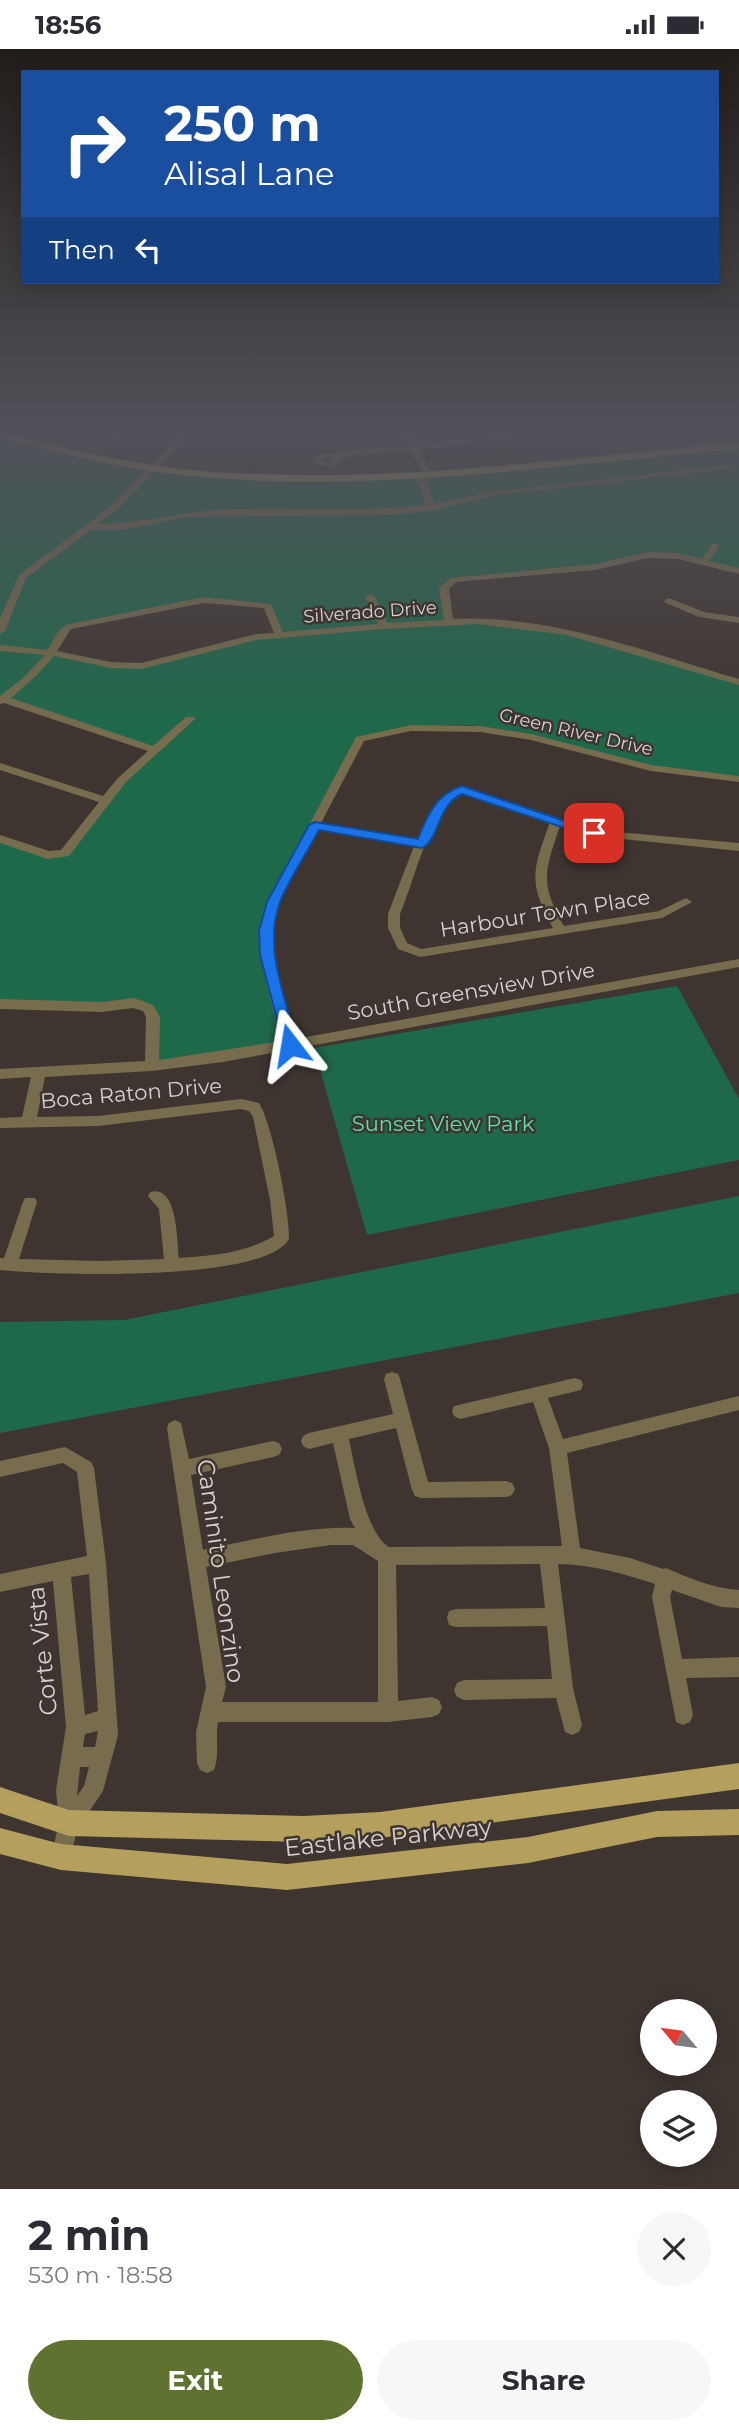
<!DOCTYPE html>
<html lang="en">
<head>
<meta charset="utf-8">
<style>
	:root { --surface:#fff; --page:#f7f7f7; --text:#2b2b33; --muted:#7c7c81; --accent:#5f7331 }
	body { margin:0; font-family:Montserrat,sans-serif; background:var(--page); color:var(--text); height:100vh; display:flex; flex-direction:column; font-size:26px; white-space:nowrap }
	* { box-sizing:border-box; margin:0 }
	p { font-size:23px; color:var(--muted) }
	.icon { flex:none; width:38px; height:38px; fill:none; stroke:currentColor; stroke-width:2; stroke-linecap:round; stroke-linejoin:round }
	.map { position:relative; height:2140px; overflow:hidden }
	.sheet { display:flex; flex-direction:column; background:var(--surface); flex:1 }
	.sheet>* { flex:none }
	.banner { position:absolute; left:21px; top:21px; width:698px; height:214px; border-radius:0px; box-shadow:0 4px 18px #0003; background:#1a4fa0; color:#fff; overflow:hidden }
	.needle { width:46px; rotate:299deg }
	.tools { position:absolute; left:640px; top:1950px; display:grid; gap:14px }
	.tools a { display:grid; place-items:center; width:77px; height:77px; border-radius:50%; background:var(--surface); box-shadow:0 4px 18px #0003; font-size:35px }
	.pin { position:absolute; display:grid; place-items:center; width:60px; height:60px; color:#fff; margin:-30px; border-radius:14px; box-shadow:0 4px 10px #0006 }
	.me { position:absolute; width:77px; margin:-38px; rotate:346deg; stroke-linejoin:round; filter:drop-shadow(0 0 5px #0008) }
	.turn { display:flex; align-items:center; gap:24px; height:147px; padding:0 28px; font-size:32px }
	.turn .icon { width:91px; height:91px; stroke-width:2.5 }
	.turn b { display:block; font-size:49px; line-height:60px }
	.then { display:flex; align-items:center; height:66px; padding:0 28px; background:#0003; gap:14px; font-size:26px }
	.round { display:grid; place-items:center; flex:none; width:74px; height:74px; border-radius:37px; background:var(--page) }
	.head { display:flex; align-items:center; justify-content:space-between; height:119px; padding:0 28px }
	h1 { font-size:42px; font-weight:700; line-height:52px }
	.action { display:flex; gap:14px; margin-top:auto; padding:14px 28px }
	.action a { flex:1; height:80px; border-radius:42px; background:var(--accent); color:#fff; font-size:28px; font-weight:700; line-height:80px; text-align:center }
	.action a+a { background:var(--page); color:var(--text) }
	.status { display:flex; justify-content:space-between; align-items:center; height:49px; padding:0 35px; background:var(--surface); direction:ltr }
	.status svg { height:19px; fill:currentColor }
	.map>svg:first-child { display:block }
	.green { fill:#1f694b; fill-rule:evenodd }
	.lines { fill:none; stroke-linecap:round; stroke-linejoin:round }
	.minor { fill:#776c4d; fill-rule:evenodd }
	.major { fill:#b59f5c; fill-rule:evenodd }
	.route { fill:#1a73e8; stroke:#114b97; stroke-width:2 }
	.labels { text-anchor:middle; dominant-baseline:central; stroke-width:5; stroke-linejoin:round; paint-order:stroke }
	.far-street-label { font-size:18px; fill:#d7d1ce; stroke:#3f3530 }
	.street-label { font-size:21px; fill:#d7d1ce; stroke:#3f3530 }
	.park-label { font-size:21px; fill:#63dfaa; stroke:#3f3530 }
	.near-street-label { font-size:24px; fill:#d7d1ce; stroke:#3f3530 }
</style>
</head>
<body>
<div class="status"><b>18:56</b><svg viewBox="0 0 49 12"><path d="M0 12V9h3v3zM5 12V6h3v6zM10 12V3h3v9zM15 12V0h3v12zM26 1h20v11H26zM47 4h2v5h-2z"/></svg></div>
<div class="map">
<svg width="739" height="2140" viewBox="0 0 739 2140">
	<rect width="100%" height="100%" fill="#3f3530"/>
	<path class="green" d="M0,381c239,81 494,32 739,12v127l-70,-15 -76,12 -135,14 -10,6 4,35 82,4 205,55v96l-87,-10 -141,-35 -39,-6 -52,1 -56,11 -85,160 -9,49 23,96 -136,21 -12,-57 -145,-5v-163l51,15 22,-4 51,-67 32,-32 -149,-52 -7,5zM217,550l53,8 9,27 -148,32 -78,-14 16,-24z
		M677,937l62,113v61l-372,75 -53,-187z
		M739,1147v97l-739,140v-111l124,-2z"/>
	<g class="lines">
		<path class="minor" d="M119,381h9l-12,9h-6v-4z
			M186,381h8l-78,81 -18,13c41,0 81,-12 123,-14 68,-4 137,3 205,-5l-10,-30 4,-2 4,2 10,29 62,-13 232,-26 4,2 -4,2 -232,26 -65,16 -44,4 -200,2 -64,13h-32l-65,48 -21,53 -5,3v-15l19,-44 91,-68z
			M401,381h8l7,14 88,-8 5,-3 -2,-3h8l2,4 -11,6 -87,9 10,20 -4,2 -4,-2 -10,-19 -65,6 -15,12 -20,-6 10,-8 88,-9zM336,408l-7,6 -8,-2 2,-3z
			M589,381h13l-20,6 -4,-2z
			M715,494l4,3 -10,15 30,7v6l-61,-15 -30,-1 -53,12 -139,12 -7,7 4,30c98,-5 194,33 286,60v6l-172,-50 -89,-11 -94,5 -128,11 -115,29 -30,-1 -57,-12 -18,20 -25,22 142,48 33,-29h8l1,2 -69,63 -57,74 -21,3 -48,-16v-8l49,16 12,-1 38,-48 -99,-32v-7l103,33 15,-18 30,-27 -144,-48 -4,1v-8l23,-18 22,-23 -45,-4v-6l48,5 9,-17 8,-8 139,-28 67,7 12,28 95,-8 -13,-27 5,-3 5,3 12,26 57,-3 -5,-32 12,-10 144,-14 53,-12 30,1 24,6 10,-15zM204,554l60,5 10,25 -18,1 -115,29 -30,-1 -54,-11 14,-22z
			M669,549l35,14 35,5v6l-40,-6 -33,-14 -2,-2z
			M411,676l70,1 50,8 120,31 88,11v6l-88,-11 -120,-31 -50,-8 -70,-1 -47,10 -43,82 96,17c10,-22 21,-45 45,-53l133,43 144,13v8l-145,-15 -34,-10c-15,45 -21,56 4,100l95,-15 27,-13 6,4 -30,16 -242,39 -22,-8 -10,-21v-14l26,-68 -96,-17c-12,24 -27,48 -38,72 -18,45 3,95 15,138l444,-80v8l-516,95 -71,9 -107,6 -8,40 61,-1 143,-17 18,4c13,20 31,110 30,136 -25,44 -240,36 -289,31v-12h4l19,-56 2,-4h10l2,4 -18,57 83,2 62,-2 -5,-50 -11,-13 2,-4c28,-8 27,49 29,66 32,-2 67,-5 95,-22l-4,-36 -17,-83 -4,-6 -8,-2 -143,17 -98,2v-10l22,-1 9,-40 -31,2v-10l145,-8 1,-44 -3,-6 -10,-3 -31,4 -102,-3v-10l102,3 32,-4 19,7 7,12 -1,43 123,-19c-13,-47 -28,-90 -14,-139l88,-165zM463,745l87,28c-17,48 -23,59 3,106l-132,21 -14,-6 -7,-15v-14c16,-37 27,-100 63,-120z
			M392,1323l6,2 2,5 28,103 78,-1 6,2 3,6 -3,6 -6,2 -85,1 -6,-2 -3,-6 -16,-62 -47,11c6,27 16,94 40,108l173,-1 -13,-98 -16,-46 -73,17 -6,-3 -2,-5 2,-5 121,-28 6,2 2,5 -2,5 -33,8 15,41 176,-43v14l-172,43 13,95 50,10 33,11 3,-1c23,10 46,20 73,22v18l-18,-1 -49,-17 -2,7 12,62 57,-2v20l-53,1 7,37 -3,7 -7,3 -7,-3 -24,-125 3,-13c-30,-10 -65,-20 -97,-20l15,124 9,37 -3,7 -7,3 -7,-3 -9,-34 -92,2 -7,-3 -3,-7 3,-7 7,-3 88,-1 -5,-53 -91,1 -7,-2 -2,-7 2,-7 7,-2 89,-1 -5,-44 -144,1 2,136 34,-4 7,3 3,7 -3,7 -7,3 -44,5h-170c-3,16 2,33 -4,48l-7,3 -7,-3 -3,-7 -1,-31 10,-45 -39,-259 2,-5 6,-3 6,3 8,36 84,-18 6,2 3,6 -3,6 -6,2 -82,18 12,75c50,-10 101,-24 152,-22l-5,-9 -17,-76 -24,6 -6,-3 -2,-5 2,-5 6,-3 84,-19 -9,-35 2,-5zM331,1496h22l25,16v141h-156l4,-15 -20,-120 69,-14z
			M65,1398l26,15 3,6 12,95 12,172 -15,56 -25,37 -10,36 -7,3 -7,-3 -3,-7 8,-34 -3,-33 10,-63 -13,-146 -53,11v-18l87,-18 -10,-84 -14,-9 -63,14v-16zM89,1525l9,137 -13,4 -14,-138zM98,1682l-3,16h-12l2,-13zM80,1718h9l-5,19 -7,10z"/>
		<path class="major" d="M0,383c60,15 120,30 182,37 185,19 373,-10 557,-26v6c-184,16 -372,46 -557,26 -62,-7 -122,-22 -182,-37z
			M739,1714v26l-359,49 -76,4 -235,-6 -69,-23v-26l69,23 235,6 76,-4z
			M739,1760v26l-82,2 -129,26 -241,27 -226,-20 -61,-16v-26l61,16 226,20 241,-27 129,-26z"/>
	</g>
	<linearGradient id="sky" x2="0" y2="1"><stop stop-color="#231d1a"/><stop offset="0.56" stop-color="#525159"/><stop offset="1" stop-color="#525159" stop-opacity="0"/></linearGradient>
	<rect width="739" height="681" fill="url(#sky)"/>
	<path class="route" d="M462,737l138,47 -11,3 -127,-42c-25,11 -23,47 -40,54l-103,-18c-12,23 -29,47 -39,72 -17,46 6,98 18,143l-8,6 -5,-2 -25,-94 -1,-24 8,-29 42,-77 6,-3 103,17c9,-23 18,-45 44,-53z"/>
	<g class="labels">
		<g class="far-street-label">
			<text transform="translate(370 563) rotate(-4)">Silverado Drive</text>
			<text transform="translate(576 683) rotate(13)">Green River Drive</text>
		</g>
		<g class="street-label">
			<text transform="translate(545 864) rotate(-9)">Harbour Town Place</text>
			<text transform="translate(471 942) rotate(-10)">South Greensview Drive</text>
			<text transform="translate(131 1044) rotate(-5)">Boca Raton Drive</text>
		</g>
		<g class="park-label">
			<text x="443" y="1074">Sunset View Park</text>
		</g>
		<g class="near-street-label">
			<text transform="translate(221 1522) rotate(82)">Caminito Leonzino</text>
			<text transform="translate(42 1602) rotate(-96)">Corte Vista</text>
			<text transform="translate(388 1788) rotate(-6)">Eastlake Parkway</text>
		</g>
	</g>
</svg>
<div class="tools">
<a><svg class="needle" viewBox="-14 -14 28 28"><path d="M0-13l5 13h-10z" fill="#e53935"/><path d="M0 13l5-13h-10z" fill="#7c7c81"/></svg></a>
<a><svg class="icon" aria-label="layers" viewBox="0 0 24 24"><path d="M12 4l9 5-9 5-9-5zM3 14l9 5 9-5"/></svg></a>
</div>
<div class="pin" style="left:594px;top:784px;background:#d93025"><svg class="icon" aria-label="arrive" viewBox="0 0 24 24"><path d="M6 21V4h12l-3 4 3 4H6"/></svg></div>
<svg class="me" style="left:290px;top:996px" viewBox="-20 -20 40 40"><path d="M0-17L14 15 0 8-14 15z" fill="#1a73e8" stroke="#fff" stroke-width="4"/></svg>
<div class="banner">
<div class="turn"><svg class="icon" aria-label="right" viewBox="0 0 24 24"><path d="M7 20v-9h11M14 6l5 5-5 5"/></svg><div><b>250 m</b>Alisal Lane</div></div>
<div class="then">Then<svg class="icon" aria-label="left" viewBox="0 0 24 24"><path d="M17 20v-9H6M10 6l-5 5 5 5"/></svg></div>
</div>
</div>
<section class="sheet">
<div class="head"><div><h1>2 min</h1><p>530 m · 18:58</p></div><a class="round"><svg class="icon" aria-label="close" viewBox="0 0 24 24"><path d="M6 6l12 12M18 6L6 18"/></svg></a></div>
<div class="action"><a>Exit</a><a>Share</a></div>
</section>
</body>
</html>
